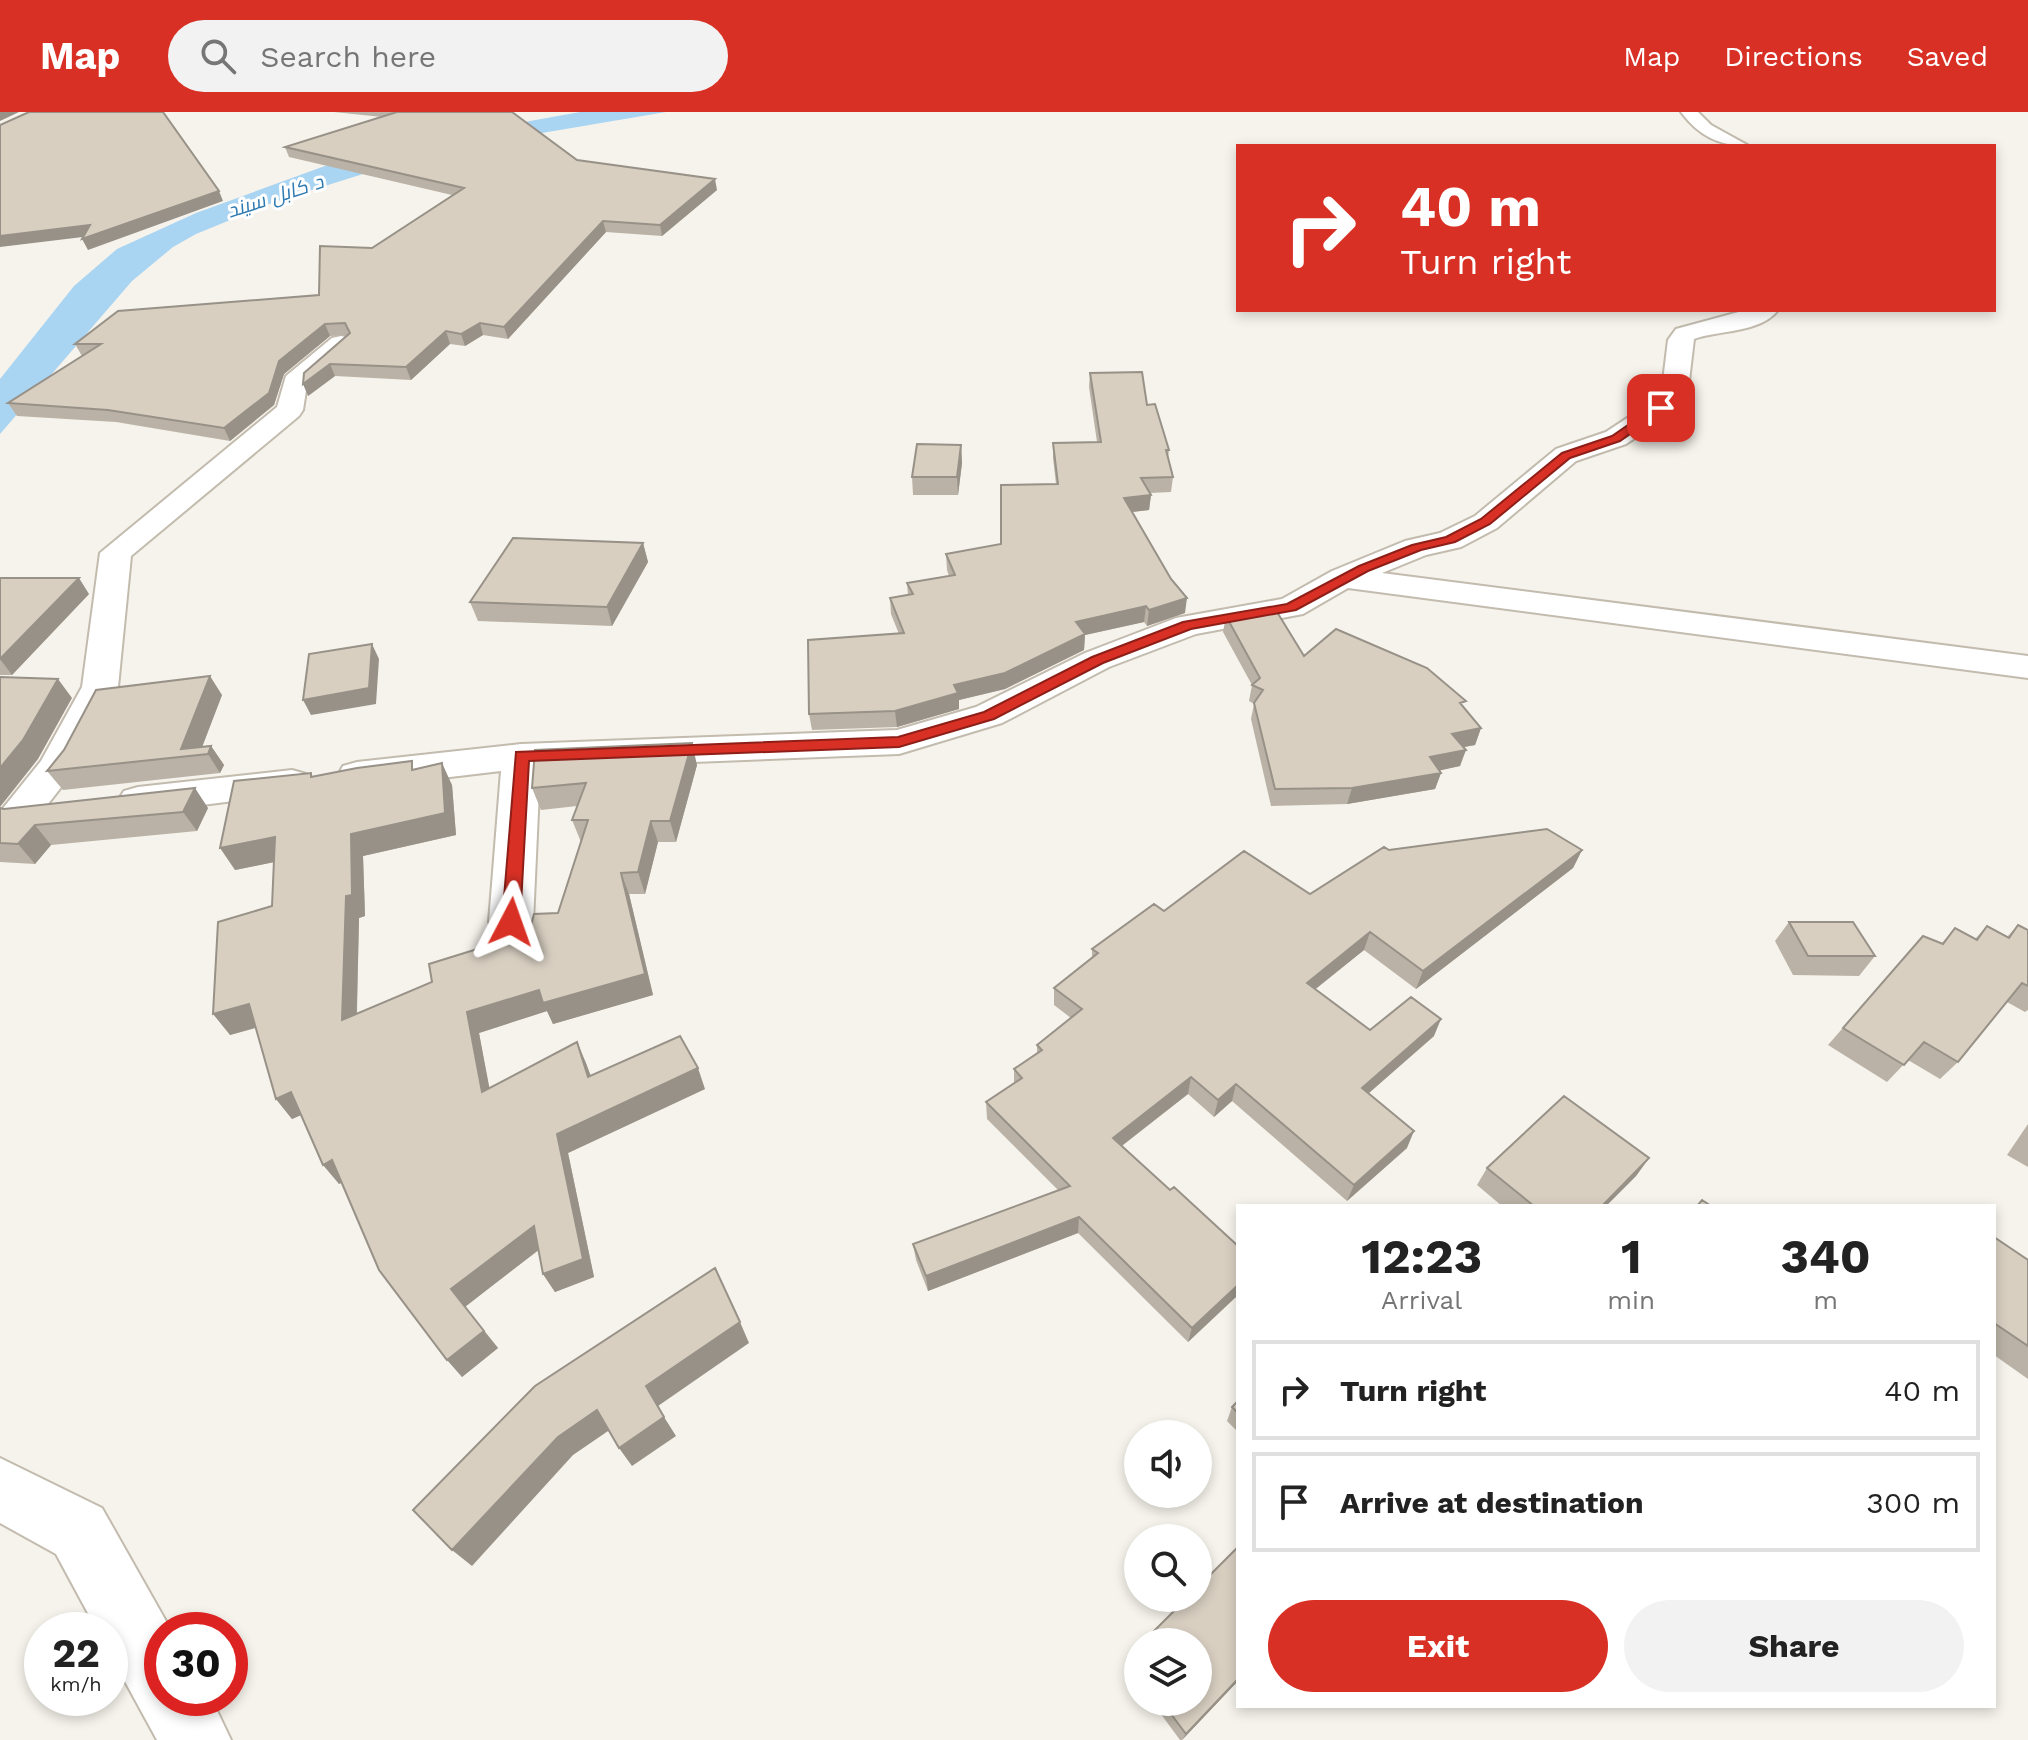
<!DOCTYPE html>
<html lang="en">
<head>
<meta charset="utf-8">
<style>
	:root { --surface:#fff; --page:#f2f2f2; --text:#222; --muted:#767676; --line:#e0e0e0; --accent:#d93025 }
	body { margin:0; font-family:"Work Sans",Cairo,sans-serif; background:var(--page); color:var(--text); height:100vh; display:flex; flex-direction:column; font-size:30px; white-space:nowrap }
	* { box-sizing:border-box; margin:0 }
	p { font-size:26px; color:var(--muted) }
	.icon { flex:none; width:44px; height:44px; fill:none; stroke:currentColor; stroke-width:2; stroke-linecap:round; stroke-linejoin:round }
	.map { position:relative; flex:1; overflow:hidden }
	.sheet { position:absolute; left:1236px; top:1092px; width:760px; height:504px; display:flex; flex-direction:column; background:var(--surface); border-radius:0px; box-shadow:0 4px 12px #0003 }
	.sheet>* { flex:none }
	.banner { position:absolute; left:1236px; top:32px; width:760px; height:168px; border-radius:0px; box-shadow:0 4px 12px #0003; background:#d93025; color:#fff; overflow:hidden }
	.buttons { position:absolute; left:1124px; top:1308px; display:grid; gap:16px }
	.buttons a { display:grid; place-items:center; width:88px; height:88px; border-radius:50%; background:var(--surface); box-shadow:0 4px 12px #0003; font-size:40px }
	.speed { position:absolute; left:24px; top:1500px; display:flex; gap:16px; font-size:40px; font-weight:700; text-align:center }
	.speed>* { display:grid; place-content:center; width:104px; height:104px; border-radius:50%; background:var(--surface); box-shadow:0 4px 12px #0003; line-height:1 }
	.speed small { font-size:20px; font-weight:400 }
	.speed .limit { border:12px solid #d22; background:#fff; color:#111 }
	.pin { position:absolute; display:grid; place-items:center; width:68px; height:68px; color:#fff; margin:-34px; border-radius:16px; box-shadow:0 4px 12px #0006 }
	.me { position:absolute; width:88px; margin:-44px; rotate:4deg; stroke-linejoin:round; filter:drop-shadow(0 0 6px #0008) }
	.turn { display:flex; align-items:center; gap:28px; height:168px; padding:0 32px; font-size:36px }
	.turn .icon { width:104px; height:104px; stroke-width:2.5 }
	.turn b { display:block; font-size:56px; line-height:68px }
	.eta { display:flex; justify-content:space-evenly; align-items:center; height:136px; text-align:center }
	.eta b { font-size:48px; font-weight:700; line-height:56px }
	.primary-button { display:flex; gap:16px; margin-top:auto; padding:16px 32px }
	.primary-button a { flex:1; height:92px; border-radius:48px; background:var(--accent); color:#fff; font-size:32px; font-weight:700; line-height:92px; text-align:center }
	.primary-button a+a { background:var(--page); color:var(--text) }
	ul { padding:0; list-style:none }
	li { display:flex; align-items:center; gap:24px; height:100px; margin:0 16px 12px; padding:0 16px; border:4px solid var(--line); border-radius:0px }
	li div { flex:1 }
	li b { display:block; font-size:30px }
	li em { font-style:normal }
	header { display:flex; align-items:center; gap:48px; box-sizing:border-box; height:112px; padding:0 40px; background:var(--accent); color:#fff }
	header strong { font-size:38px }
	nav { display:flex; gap:44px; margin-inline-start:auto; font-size:28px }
	.search { width:560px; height:72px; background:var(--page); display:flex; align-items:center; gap:20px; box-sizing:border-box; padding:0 28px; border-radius:44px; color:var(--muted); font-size:30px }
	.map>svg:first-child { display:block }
	.water { fill:#a9d4f2 }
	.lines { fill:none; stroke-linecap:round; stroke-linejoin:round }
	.minor-casing { stroke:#c2bbae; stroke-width:4 }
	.minor { fill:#fff; fill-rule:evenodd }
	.wall { fill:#bab2a6 }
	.shaded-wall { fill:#979187 }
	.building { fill:#d8cfc1; stroke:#979187; stroke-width:2 }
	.route { fill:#d93025; stroke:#8d1f18; stroke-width:2 }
	.labels { text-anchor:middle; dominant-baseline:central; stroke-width:6; stroke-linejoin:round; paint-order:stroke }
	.far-water-label { font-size:20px; font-style:italic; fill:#2e7ab2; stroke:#fff }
</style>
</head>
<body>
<header>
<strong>Map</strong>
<div class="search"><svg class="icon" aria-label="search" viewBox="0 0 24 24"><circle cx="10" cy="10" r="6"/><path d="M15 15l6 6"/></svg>Search here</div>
<nav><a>Map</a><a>Directions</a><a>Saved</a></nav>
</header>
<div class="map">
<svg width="2028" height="1628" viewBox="0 0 2028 1628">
	<rect width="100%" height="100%" fill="#f6f3ec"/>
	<path class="water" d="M580,0h86l-183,31 -104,26 -102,32 -81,33 -23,13 -41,34 -132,153v-55l74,-93 43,-37 79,-36 129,-47 160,-37z"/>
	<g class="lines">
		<g class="minor-casing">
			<path id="minor" d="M1681,0h17l13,13 38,21c-30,0 -50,-10 -68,-34z
				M1746,198h32c-17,23 -60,20 -84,29l-5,42 -19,33 -44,30 -50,17 -79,67 -36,19 -35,8 -44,18 646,83v22l-680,-90 -45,26 -107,20 -87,33 -107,56 -103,31 -359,14 -7,154 -6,11 -16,5 -16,-5 -6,-11 12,-151 -144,17 -14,-4 -5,-9 5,-9 14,-4 164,-18 376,-14 79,-23 109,-54 91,-35 106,-19 50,-28 73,-30 35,-8 35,-17 81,-67 50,-17 44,-29 13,-22 5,-41 8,-11z
				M341,224l9,2 3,5 -46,41 -4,26 -4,6 -168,140 -13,131 -42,81 -42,54 -14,4 -14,-4 -6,-10 41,-51 41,-74 18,-134 177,-146 9,-31 46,-38z
				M292,658l14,4 6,9 -6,9 -168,21 -14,-4 -6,-9 6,-9 14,-4z
				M0,1346l102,50 69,122h-9v68h49l20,42h-74l-47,-86v-24h-13l-41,-76 -56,-31z"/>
		</g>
		<use href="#minor" class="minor"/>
	</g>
	<path class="wall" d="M334,0h178l65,48 140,30 -55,46 -56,-4 -98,107 -25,-4 -18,11 -15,-2 -39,36 -76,-4 -27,20 40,-61 -18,1 -46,38 -10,31 -44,36 -114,-19 -99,-6 -9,-13 74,-47 -7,-12 244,-49 53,-47 80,-53 -163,-38 -4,-10 97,-30z
		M1090,261l57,32 22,45 -1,9 5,18 -2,15 -21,1 1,2 -2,15 -17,2 53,101 -38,13 -3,-4 -59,13 -1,15 -79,39 -46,11v9l-62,18 -85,3 -3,-16 90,-80 -8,-20 -1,-16 18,-3 -1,-12 42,-7 -2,-6 -1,-16 55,-10 55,-60 -3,-26v-15l44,-1 -8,-55z
		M961,333l1,18 -4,32h-45l-1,-18z
		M643,431l5,19 -36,64 -134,-5 -8,-19z
		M0,466l89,16 -77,81h-12z
		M1226,504l78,40 160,52 17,20 -6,17 -11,2 -4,19 -20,4 1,3 -6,16 -88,15 -76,2 -20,-87 3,-15 -5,-3 3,-16 -29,-53z
		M222,583l-20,52 9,-1 13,19 -4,8 -157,17 -16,-19 17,-21z
		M697,653l-21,77h-18l-13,52h-16l24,101 -100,29 -6,-13 -68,22 10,55 88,-46 14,34 114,13 -137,64 26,124 -39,15 -12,-18 -4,-24 -74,56 33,42 -36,29 -121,-194 -2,1 -38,-69 -9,4 -16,-20 -20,-71 -26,7 42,-129 2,-44 -39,8 76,-97 2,4 102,-8 37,16 4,50 -93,21 2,60 -6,2 -2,96 75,-32 97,-49 29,-20 23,-71 -9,-22 5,-14 -36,4 -9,-22z
		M0,696l4,1 204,-1 -11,23 -146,14 -16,19 -35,-2z
		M1389,738h193l-9,18 -157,121 -52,-39 -49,39 55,41 64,6 -66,58 39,54 -60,53 -115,-100 -18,16 -26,-23 -66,52 48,44 68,56v49l-50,47 -110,-109 -150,58 -12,-31 -3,-16 145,-54 -71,-71 -1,-17 28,-19v-14l23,-15v-9l34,-27 -17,-13v-17l38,-30v-9l72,-38 146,-17z
		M1789,810l86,34 -16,20 -66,-1 -18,-34z
		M2018,813l10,5v80l-3,2 -18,-10 -49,60 -18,17 -32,-19 -21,22 -59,-37 95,-109 18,8 14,-16 20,11 12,-13 20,11z
		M2028,1012v43l-21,-12z
		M1649,1046l-13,18 -30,30h-104l-25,-21 10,-17z
		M1994,1125l34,23v119l-34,-24z
		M1238,1289v31l-11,-11 5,-14z
		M1138,1535v37l-13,-18 3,-9z
		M1238,1569l-56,59h-2l-28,-38h46z"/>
	<path class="shaded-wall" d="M0,0h19l-19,9z
		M715,67l2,11 -55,46 -2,-11z
		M219,79l4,10 -135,49 -6,-11 9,-3 -91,11v-11z
		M603,109l3,11 -98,107 -4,-12z
		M480,211l3,12 -18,11 -4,-12z
		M325,212l5,12 -46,38 -10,31 -44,36 -6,-13 55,-67z
		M446,219l4,13 -39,36 -5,-13z
		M330,252l5,12 -27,20 -5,-12z
		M961,333l1,18 -4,32 -1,-18z
		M1151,383l-2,15 -26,3 1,-15z
		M643,431l5,19 -36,64 -5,-19z
		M79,466l10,16 -77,81 -12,-16z
		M1187,486l-2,15 -38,13 2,-16z
		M1146,494l-2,16 -59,13 -1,15 -79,39 -46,11v9l-62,18 -2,-16 59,-26 122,-63z
		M372,532l7,15 -3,45 -65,11 -8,-15z
		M210,564l12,19 -23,60 -18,-6z
		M58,567l14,19 -34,61 -38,48v-39z
		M1481,616l-6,17 -28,5 5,-16z
		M692,631l5,22 -21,77 -6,-21z
		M211,634l13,19 -4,8 -12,-19z
		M1466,638l-6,16 -36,8 6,-17z
		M442,651l10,22 4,50 -93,21 2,60 -6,2 -3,123 -14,-21 4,-124 5,-62z
		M1441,661l-6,16 -88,15 5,-16z
		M195,676l13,20 -11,23 -14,-19z
		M651,709l7,21 -13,52 -7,-22z
		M35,713l16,20 -16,19 -17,-20z
		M275,725l14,22 -54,11 -15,-22z
		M1582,738l-9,18 -157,121 7,-18z
		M621,761l8,21 24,101 -100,29 -6,-13 -68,22 15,79 -12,-20 -15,-80 72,-22z
		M1370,820l-6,18 -62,50 5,-17z
		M249,892l16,21 -35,10 -17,-21z
		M1441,907l-7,17 -79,69 7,-17z
		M577,930l9,21 12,34 -10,-20z
		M698,956l7,21 -137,64 26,124 -39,15 -12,-18 14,-140z
		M1191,965l-3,17 -77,60 2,-16z
		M1236,972l-4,17 -18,16 4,-17z
		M291,980l17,20 -16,7 -16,-20z
		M1414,1019l-7,17 -60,53 7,-16z
		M1649,1046l-13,18 -30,30h-4z
		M332,1048l16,19 -9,5 -16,-19z
		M1079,1105l-1,16 -150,58 -2,-15z
		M534,1114l12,18 -81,63 -14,-18z
		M1238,1173v10l-50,47 4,-14z
		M740,1210l9,21 -91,63 -12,-20z
		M484,1219l14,17 -36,29 -15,-17z
		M597,1298l14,19 -38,26 -101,111 -20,-16 106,-113z
		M664,1305l12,19 -44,30 -13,-18z
		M1238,1567v2l-56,59 4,-6z"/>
	<path class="building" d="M29,0h134l56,79 -137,48 8,-14 -90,11v-111z
		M397,0h115l65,48 138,19 -55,46 -57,-4 -99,106 -24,-4 -19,11 -15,-3 -40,36 -76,-3 -27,20 1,-11 46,-40 -5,-10 -20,1 -46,37 -10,32 -45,35 -116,-18 -100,-7 93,-59h-26l43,-33 201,-16 1,-49 52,2 92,-60 -179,-41z
		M1142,260l5,33 8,-1 14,46h-3l7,27 -32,1 10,17 -27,3 47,81 16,19 -38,12 -3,-4 -70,16 9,12 -80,39 -51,12 4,8 -63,18 -86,3 -1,-74 96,-7 -14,-35 23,-4 -6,-11 48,-8 -9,-21 55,-10v-59l57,-1 -5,-41 48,-1 -11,-69z
		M917,332l44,1 -4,32h-45z
		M513,426l130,5 -36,64 -137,-5z
		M0,466h79l-79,81z
		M1274,495l30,49 32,-27 91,39 39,33 -6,2 21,25 -29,6 14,16 -36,7 11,16 -89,15 -77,1 -21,-86 9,-13 -11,-5 8,-7 -34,-62z
		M372,532l-3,44 -66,12 6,-46z
		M210,564l-29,73 30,-3 -3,8 -161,17 17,-21 32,-60z
		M0,565l58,2 -35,61 -23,28z
		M692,631l-22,78h-19l-13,51 -17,1 24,101 -102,29 -4,-13 -72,22 15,80 95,-50 11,35 92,-41 18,32 -141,66 26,125 -40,15 -9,-48 -83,63 33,42 -37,29 -68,-90 -47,-110 -9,5 -32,-73 -15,7 -27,-95 -36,10 5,-92 54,-16 3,-69 -55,11 14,-67 77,-8v4l46,-9 55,-7v9l30,-7 3,50 -94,21 1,61 -6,1 -4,124 90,-38 -3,-18 100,-31 5,-19 24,-1 30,-93h-16l14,-37 -54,5 3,-38z
		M195,676l-12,24 -148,13 -17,19 -18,-1v-35l4,1z
		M1547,717l35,21 -159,121 -53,-39 -63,51 63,47 41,-33 30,22 -79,69 52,43 -60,54 -118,-101 -18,16 -27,-23 -78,61 57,52 4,-3 64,59v39l-46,43 -113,-111 -153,59 -13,-32 157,-58 -84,-84 36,-24 -8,-9 28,-19 -5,-5 45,-36 -28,-21 44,-35 -6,-4 62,-45 10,7 80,-60 66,43 74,-47 5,3z
		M1789,810h64l22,34h-67z
		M2018,813l10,5v56l-6,-3 -64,79 -34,-20 -20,23 -61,-37 80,-92 20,8 12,-16 22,12 10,-14 22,12z
		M1564,984l85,62 -47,48h-68l-47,-38z
		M1702,1088l9,6h-14z
		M1994,1125l34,23v86l-34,-23z
		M715,1156l25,54 -94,64 18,31 -45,31 -22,-38 -39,27 -106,113 -39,-40 122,-124z
		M1238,1289v12l-6,-6z
		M1238,1435v132l-52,55 -24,-32h36v-60h-55l44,-44h11v-11z
		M1138,1535v23l-10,-13z"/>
	<path class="route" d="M1657,293l10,3 -47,33 -50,17 -80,66 -35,18 -34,8 -53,21 -72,39 -105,19 -88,34 -109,56 -95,28 -370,14 -9,161 -9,6 -9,-6 14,-170 382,-15 86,-25 108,-55 91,-35 104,-18 72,-38 53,-21 34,-8 35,-18 81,-66 50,-17z"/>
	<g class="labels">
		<g class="far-water-label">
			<text transform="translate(275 84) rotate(-18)">د کابل سيند</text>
		</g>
	</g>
</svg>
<div class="buttons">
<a><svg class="icon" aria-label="sound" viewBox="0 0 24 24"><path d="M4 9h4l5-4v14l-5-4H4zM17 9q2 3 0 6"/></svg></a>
<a><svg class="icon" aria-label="search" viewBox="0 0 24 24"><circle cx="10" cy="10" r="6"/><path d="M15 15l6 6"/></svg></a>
<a><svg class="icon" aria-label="layers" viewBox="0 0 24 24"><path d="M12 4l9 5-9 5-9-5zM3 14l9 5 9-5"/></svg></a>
</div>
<div class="speed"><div>22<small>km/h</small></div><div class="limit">30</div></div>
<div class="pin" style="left:1661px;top:296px;background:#d93025"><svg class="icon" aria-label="arrive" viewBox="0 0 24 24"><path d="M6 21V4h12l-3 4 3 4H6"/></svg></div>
<svg class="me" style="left:511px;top:810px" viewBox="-20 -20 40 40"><path d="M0-17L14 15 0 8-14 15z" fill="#d93025" stroke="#fff" stroke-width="4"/></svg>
<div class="banner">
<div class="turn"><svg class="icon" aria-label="right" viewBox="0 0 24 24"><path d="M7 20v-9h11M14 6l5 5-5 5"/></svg><div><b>40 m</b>Turn right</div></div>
</div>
<section class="sheet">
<div class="eta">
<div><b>12:23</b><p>Arrival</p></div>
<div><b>1</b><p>min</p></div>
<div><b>340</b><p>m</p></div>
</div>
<ul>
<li><svg class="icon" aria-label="right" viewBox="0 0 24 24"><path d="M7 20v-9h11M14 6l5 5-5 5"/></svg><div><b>Turn right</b></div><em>40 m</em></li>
<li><svg class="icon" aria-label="arrive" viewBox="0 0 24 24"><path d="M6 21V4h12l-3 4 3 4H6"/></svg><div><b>Arrive at destination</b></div><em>300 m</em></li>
</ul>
<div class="primary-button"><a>Exit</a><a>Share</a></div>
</section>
</div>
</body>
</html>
